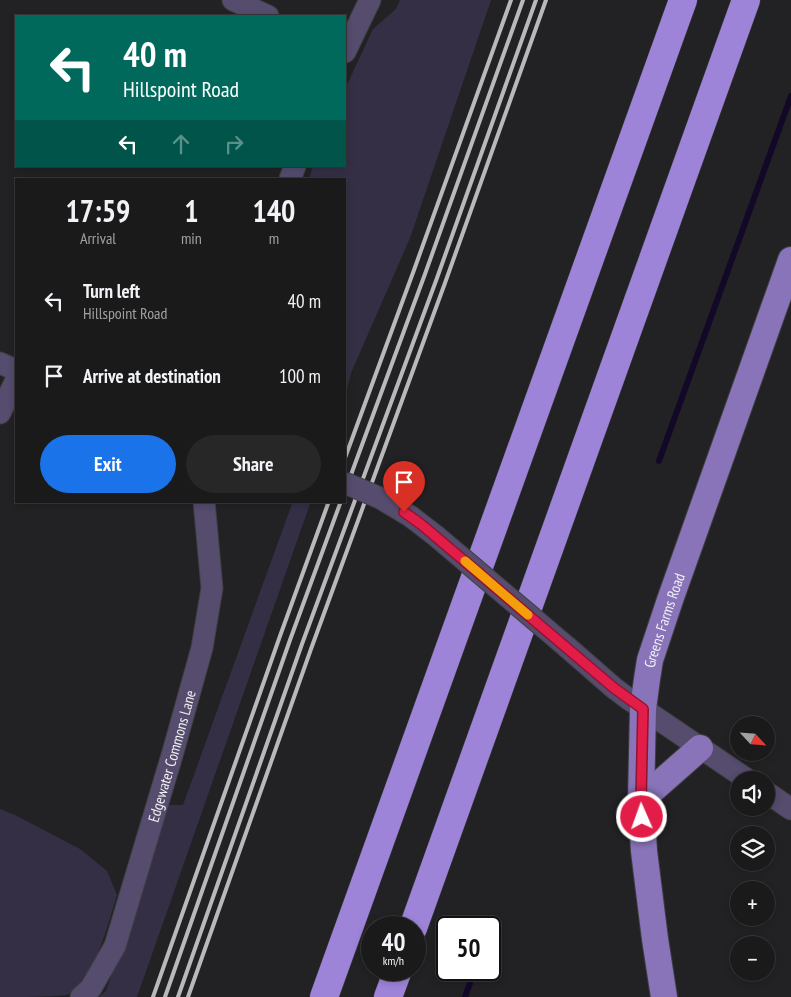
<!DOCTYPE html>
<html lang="en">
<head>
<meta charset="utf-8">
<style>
	:root { --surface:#1a1a1b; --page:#272728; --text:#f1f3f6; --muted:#9fa1a3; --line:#38383a; --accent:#1a73e8 }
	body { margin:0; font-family:"PT Sans Narrow",sans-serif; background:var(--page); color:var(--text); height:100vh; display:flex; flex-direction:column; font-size:19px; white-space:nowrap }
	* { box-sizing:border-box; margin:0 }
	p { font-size:16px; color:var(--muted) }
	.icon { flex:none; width:28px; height:28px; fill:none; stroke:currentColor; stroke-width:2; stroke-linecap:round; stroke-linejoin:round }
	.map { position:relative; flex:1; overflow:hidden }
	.panel { position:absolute; left:15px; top:178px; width:331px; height:325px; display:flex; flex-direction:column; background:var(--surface); border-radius:0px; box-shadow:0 2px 8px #0003,0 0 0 1px var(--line) }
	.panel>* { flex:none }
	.guide { position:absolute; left:15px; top:15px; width:331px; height:152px; border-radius:0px; box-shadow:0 2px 8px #0003,0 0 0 1px var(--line); background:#00695c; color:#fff; overflow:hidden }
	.needle { width:32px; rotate:116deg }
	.tools { position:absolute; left:730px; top:716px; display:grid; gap:10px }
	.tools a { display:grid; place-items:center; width:45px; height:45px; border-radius:50%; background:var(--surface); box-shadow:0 2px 8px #0003,0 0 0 1px var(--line); font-size:25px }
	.speed { position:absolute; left:361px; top:916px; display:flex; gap:10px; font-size:25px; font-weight:700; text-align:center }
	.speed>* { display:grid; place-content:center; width:65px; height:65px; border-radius:50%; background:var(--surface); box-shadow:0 2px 8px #0003,0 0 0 1px var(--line); line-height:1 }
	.speed small { font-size:12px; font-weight:400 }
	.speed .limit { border:2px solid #111; border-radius:8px; background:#fff; color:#111 }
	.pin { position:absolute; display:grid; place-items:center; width:42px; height:42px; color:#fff; margin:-51px -21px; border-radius:50% 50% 50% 0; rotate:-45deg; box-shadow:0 0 5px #0007 }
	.pin .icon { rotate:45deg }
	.me { position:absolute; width:55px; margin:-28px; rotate:358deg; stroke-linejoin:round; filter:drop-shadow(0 0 4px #0008) }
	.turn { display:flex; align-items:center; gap:18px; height:105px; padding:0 25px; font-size:22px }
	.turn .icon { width:65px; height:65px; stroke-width:2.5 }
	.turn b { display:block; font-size:35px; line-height:42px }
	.lanes { display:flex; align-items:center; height:48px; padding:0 25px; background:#0003; justify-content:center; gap:25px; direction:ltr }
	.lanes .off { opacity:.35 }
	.eta { display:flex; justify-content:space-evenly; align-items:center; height:85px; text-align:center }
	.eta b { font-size:30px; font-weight:800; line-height:35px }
	.primary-button { display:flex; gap:10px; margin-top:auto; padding:10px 25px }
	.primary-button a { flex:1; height:58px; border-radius:30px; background:var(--accent); color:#fff; font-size:20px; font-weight:800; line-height:58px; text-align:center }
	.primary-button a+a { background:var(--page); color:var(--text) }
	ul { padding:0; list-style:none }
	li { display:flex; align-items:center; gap:15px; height:75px; padding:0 25px }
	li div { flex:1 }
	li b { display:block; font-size:19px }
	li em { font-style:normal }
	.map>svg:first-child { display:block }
	.green { fill:#352f46 }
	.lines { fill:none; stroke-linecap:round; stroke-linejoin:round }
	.stream { stroke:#140829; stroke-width:6 }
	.minor-casing { stroke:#3f3f41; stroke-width:23 }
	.major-casing { stroke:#3f3f41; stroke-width:28 }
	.highway-casing { stroke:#3f3f41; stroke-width:29 }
	.minor { stroke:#554c6e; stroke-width:21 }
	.major { stroke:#8974ba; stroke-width:26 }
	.highway { stroke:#9d84d8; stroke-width:28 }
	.rail { stroke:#b9b8ba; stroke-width:4 }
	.minor-bridge-casing { stroke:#3f3f41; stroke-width:23; stroke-linecap:butt }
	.minor-bridge { stroke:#554c6e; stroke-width:21 }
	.route-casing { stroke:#92132f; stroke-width:12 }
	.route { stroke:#e11d48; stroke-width:9 }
	.slow { stroke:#f59e0b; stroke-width:9 }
	.labels { text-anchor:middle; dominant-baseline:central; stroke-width:5; stroke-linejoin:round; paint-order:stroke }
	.street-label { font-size:15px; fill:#f2f1f3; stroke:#0b0b0c }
</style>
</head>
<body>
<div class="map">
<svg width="791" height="997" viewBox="0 0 791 997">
	<rect width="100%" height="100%" fill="#222224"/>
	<path class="green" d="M400,0h91l-81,238 -59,135 -6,24v-218h-36l4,-13h32v-77l28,-60 23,-20z
		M293,501h18l-174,496h-38l7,-6 63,-186h14z
		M0,809l15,6 65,34 27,22 10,24c-8,25 -24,92 -51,100 -19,2 -46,2 -66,2z"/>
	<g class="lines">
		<path class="stream" d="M659,461l132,-365
			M465,997l5,-14"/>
		<g class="minor-casing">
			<g id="minor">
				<path d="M233,0l35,16"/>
				<path d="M345,52l25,-52"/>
				<path d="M290,179l5,-13"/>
				<path d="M0,363l16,7"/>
				<path d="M0,413l16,-33"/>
				<path d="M380,498l30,18 26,20"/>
				<path d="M567,647l47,41 16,12 118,80"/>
				<path d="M766,792l25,17"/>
				<path id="s1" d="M81,997l10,-9 24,-42 58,-194 29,-104 10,-60 -8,-87"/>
			</g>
		</g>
		<g class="major-casing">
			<g id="major">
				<path d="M641,800l59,-52"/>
				<path id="s2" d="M664,997l-9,-58 -11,-88 -3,-51 2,-91 4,-30 3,-19 20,-60 121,-340"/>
			</g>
		</g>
		<g class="highway-casing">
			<path id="highway" d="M413,928l333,-928
				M324,997l359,-997
				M388,997l10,-27"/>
		</g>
		<use href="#minor" class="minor"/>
		<use href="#major" class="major"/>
		<use href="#highway" class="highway"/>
		<path class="rail" d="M345,458l69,-188 97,-270
			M345,491l80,-217 98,-274
			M153,997l127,-361 49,-135
			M165,997l125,-357 51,-139
			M178,997l124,-353 135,-366 99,-278
			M188,997l123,-348 134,-366 101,-283"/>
		<g class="minor-bridge-casing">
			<path id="minor-bridge" d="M345,483l35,15
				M436,536l131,111"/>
		</g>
		<use href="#minor-bridge" class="minor-bridge"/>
	</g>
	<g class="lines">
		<g class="route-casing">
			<path id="route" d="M404,512l18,13 192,163 29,21 -2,91 1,17"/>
		</g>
		<use href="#route" class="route"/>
		<path class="slow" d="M465,561l63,54"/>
	</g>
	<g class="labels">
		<g class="street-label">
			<text stroke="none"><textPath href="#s2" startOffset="381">Greens Farms Road</textPath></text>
			<text stroke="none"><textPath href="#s1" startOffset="260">Edgewater Commons Lane</textPath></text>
		</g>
	</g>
</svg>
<div class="tools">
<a><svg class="needle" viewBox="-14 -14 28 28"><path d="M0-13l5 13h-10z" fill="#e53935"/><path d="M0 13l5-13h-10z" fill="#9fa1a3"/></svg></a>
<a><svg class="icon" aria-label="sound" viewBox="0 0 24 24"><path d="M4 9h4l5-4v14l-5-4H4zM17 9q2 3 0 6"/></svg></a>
<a><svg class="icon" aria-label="layers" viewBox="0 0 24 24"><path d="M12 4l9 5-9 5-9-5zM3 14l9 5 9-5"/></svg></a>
<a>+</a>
<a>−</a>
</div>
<div class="speed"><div>40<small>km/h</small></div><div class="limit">50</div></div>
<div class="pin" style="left:404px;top:512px;background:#d93025"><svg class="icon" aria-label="arrive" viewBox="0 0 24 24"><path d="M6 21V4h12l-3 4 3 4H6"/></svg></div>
<svg class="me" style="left:642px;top:817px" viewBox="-20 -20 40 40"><circle r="17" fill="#e11d48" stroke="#fff" stroke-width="3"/><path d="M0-11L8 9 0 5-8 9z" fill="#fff"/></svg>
<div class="guide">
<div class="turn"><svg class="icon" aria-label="left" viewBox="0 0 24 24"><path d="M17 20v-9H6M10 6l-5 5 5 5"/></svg><div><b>40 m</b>Hillspoint Road</div></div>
<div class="lanes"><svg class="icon" aria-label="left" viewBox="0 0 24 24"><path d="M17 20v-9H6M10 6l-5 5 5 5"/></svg><svg class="icon off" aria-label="ahead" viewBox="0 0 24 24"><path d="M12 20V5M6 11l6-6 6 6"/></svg><svg class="icon off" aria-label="right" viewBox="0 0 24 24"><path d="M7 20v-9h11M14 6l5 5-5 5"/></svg></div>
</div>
<section class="panel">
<div class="eta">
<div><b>17:59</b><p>Arrival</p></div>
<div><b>1</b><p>min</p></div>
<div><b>140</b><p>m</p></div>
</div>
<ul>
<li><svg class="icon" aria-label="left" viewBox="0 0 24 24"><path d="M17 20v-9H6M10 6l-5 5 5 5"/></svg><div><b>Turn left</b><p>Hillspoint Road</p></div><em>40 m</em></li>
<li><svg class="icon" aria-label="arrive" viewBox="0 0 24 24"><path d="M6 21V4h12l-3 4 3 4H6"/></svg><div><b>Arrive at destination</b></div><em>100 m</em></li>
</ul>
<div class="primary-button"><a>Exit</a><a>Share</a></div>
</section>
</div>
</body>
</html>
